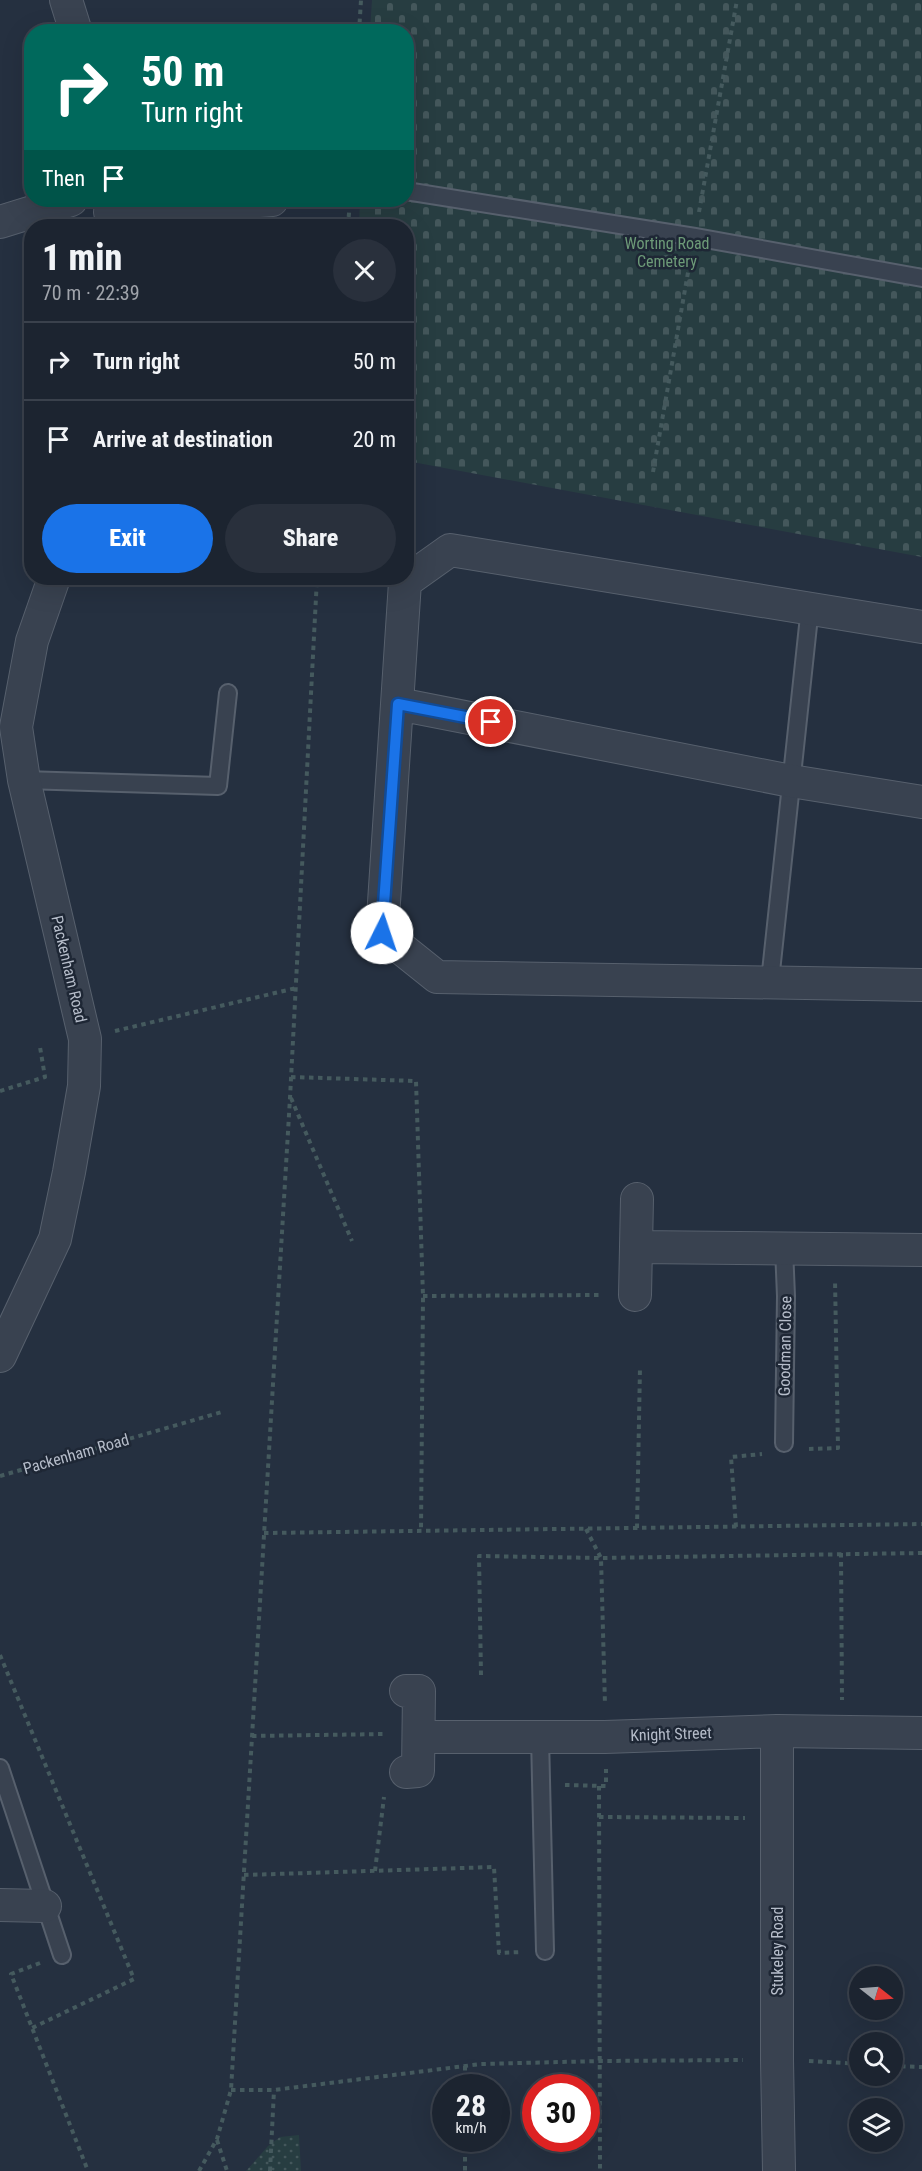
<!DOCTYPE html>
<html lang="en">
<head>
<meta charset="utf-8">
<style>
	:root { --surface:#1c2430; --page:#29303c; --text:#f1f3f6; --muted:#a0a4ab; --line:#3a414c; --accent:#1a73e8 }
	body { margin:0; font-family:"Roboto Condensed",sans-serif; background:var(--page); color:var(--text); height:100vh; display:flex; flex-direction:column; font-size:22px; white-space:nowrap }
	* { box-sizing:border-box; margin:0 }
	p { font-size:20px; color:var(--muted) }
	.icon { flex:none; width:33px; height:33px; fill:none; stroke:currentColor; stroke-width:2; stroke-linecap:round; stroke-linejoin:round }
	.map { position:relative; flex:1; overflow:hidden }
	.panel { position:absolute; left:24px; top:219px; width:390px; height:366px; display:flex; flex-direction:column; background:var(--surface); border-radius:24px; box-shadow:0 6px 24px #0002,0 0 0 2px var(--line) }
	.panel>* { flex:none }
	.banner { position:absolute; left:24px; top:24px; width:390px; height:183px; border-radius:24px; box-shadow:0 6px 24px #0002,0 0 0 2px var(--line); background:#00695c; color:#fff; overflow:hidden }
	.needle { width:39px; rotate:107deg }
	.fabs { position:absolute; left:849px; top:1966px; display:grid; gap:12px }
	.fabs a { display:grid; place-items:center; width:54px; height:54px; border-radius:50%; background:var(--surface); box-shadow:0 6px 24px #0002,0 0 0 2px var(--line); font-size:30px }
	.speed { position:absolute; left:432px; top:2074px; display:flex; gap:12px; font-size:30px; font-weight:700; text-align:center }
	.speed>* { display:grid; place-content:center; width:78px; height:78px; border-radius:50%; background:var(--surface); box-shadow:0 6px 24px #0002,0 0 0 2px var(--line); line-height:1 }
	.speed small { font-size:15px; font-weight:400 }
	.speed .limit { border:9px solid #d22; background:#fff; color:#111 }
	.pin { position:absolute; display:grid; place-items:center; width:51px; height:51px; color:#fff; margin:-26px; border:3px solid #fff; border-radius:50%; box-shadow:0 2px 6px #0007 }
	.me { position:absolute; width:66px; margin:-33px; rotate:4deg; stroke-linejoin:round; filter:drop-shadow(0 0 4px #0008) }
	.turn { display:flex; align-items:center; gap:21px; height:126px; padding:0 18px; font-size:27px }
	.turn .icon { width:78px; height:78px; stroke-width:2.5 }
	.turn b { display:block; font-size:42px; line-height:51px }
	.then { display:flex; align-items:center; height:57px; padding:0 18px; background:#0003; gap:12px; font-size:22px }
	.round { display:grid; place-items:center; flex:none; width:63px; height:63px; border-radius:32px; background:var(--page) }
	.overview { display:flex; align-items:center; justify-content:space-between; height:102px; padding:0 18px }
	h1 { font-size:36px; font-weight:800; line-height:45px }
	.primary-button { display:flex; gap:12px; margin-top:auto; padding:12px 18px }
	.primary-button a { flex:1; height:69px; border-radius:36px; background:var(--accent); color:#fff; font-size:24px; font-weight:800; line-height:69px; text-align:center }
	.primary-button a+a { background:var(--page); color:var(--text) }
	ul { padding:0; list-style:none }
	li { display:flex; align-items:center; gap:18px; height:78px; padding:0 18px; border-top:2px solid var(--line) }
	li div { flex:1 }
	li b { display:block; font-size:22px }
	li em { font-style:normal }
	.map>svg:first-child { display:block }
	.cemetery { fill:url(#cemetery-stones) }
	.park { fill:url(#park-dots) }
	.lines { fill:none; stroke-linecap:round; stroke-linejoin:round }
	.service-casing { stroke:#57606d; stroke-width:20 }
	.minor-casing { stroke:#57606d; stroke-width:34 }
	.path { stroke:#455a5e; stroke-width:4; stroke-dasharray:4.5 4.5; stroke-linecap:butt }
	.service { stroke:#394250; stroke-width:16 }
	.minor { stroke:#394250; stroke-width:32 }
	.route-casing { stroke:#114b97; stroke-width:15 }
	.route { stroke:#1a73e8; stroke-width:10 }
	.labels { text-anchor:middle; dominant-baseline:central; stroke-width:5; stroke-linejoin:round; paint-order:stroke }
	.park-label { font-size:16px; fill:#6d9b78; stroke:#1e2735 }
	.street-label { font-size:16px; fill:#b6bdca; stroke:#1e2735 }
</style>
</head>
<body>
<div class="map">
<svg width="922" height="2171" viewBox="0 0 922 2171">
	<defs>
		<pattern id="cemetery-stones" width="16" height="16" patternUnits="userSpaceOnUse" patternTransform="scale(1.5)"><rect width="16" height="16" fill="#273d41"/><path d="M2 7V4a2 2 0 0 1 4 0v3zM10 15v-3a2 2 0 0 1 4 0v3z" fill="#44575b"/></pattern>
		<pattern id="park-dots" width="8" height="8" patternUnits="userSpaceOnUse" patternTransform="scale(1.5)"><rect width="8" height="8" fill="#273d41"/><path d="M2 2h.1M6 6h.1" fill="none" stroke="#44575b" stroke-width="1.8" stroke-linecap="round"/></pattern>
	</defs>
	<rect width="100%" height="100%" fill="#253040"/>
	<path class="cemetery" d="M372,0h550v557l-515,-96 -1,-235h-47l1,-26h46v-168l-36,-1z"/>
	<path class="park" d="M299,2135l2,36h-55l22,-25 12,-9z"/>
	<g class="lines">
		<g class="service-casing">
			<path id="service" d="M406,191l289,46 227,41
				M24,780l194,6 10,-93
				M770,981l40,-374
				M784,1443l2,-147 -2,-48
				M540,1737l5,214
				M0,1768l62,187"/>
		</g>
		<g class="minor-casing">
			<path id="minor" d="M66,0l10,32
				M110,212l162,-12
				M0,222l71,-22
				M922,627l-472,-77 -45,32 -23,351 55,44 485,8
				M398,704l393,77 131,21
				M637,1247l285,3
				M635,1295l2,-96
				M0,1356l55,-117 14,-67 15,-86 1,-47 -61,-259 -8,-53 16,-86 22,-63
				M777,1731v329l2,111
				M419,1737h186l172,-6 145,2
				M406,1772l12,-1 1,-80h-13
				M0,1905l45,1"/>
		</g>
		<path class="path" d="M359,32l2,-32
			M699,212l38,-212
			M348,226l2,-26
			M653,472l37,-211
			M115,1031l181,-43
			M291,1077l125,4 7,215 -2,235
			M0,1091l45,-14 -5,-30
			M291,1098l61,143
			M423,1296l179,-1
			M809,1449l29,-1 -3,-168
			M0,1476l222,-64
			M736,1527l-5,-70 31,-3
			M637,1528l3,-161
			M586,1529l15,29 4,147
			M264,1533l658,-9
			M841,1553l1,147
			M0,1655l134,324 -102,49
			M481,1675l-2,-119 122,2 321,-5
			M252,1736l133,-2
			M565,1785l41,1v-17
			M599,1786l1,385
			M599,1817l146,1
			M375,1871l9,-74
			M244,1875l250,-8 5,86 23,-1
			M40,1963l-29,11 77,197
			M809,2061l51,3
			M465,2066v22
			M892,2066l30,1
			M231,2090h43l207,-26 120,-3 142,-1
			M465,2139v32
			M217,2140l10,31
			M199,2171l18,-32 14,-49 59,-992 27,-520
			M270,2171l4,-81"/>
		<use href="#service" class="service"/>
		<use href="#minor" class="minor"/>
	</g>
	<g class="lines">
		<g class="route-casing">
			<path id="route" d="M382,933l16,-229 93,18"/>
		</g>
		<use href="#route" class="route"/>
	</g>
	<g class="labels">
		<g class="park-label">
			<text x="667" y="243">Worting Road<tspan x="667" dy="18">Cemetery</tspan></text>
		</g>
		<g class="street-label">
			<text transform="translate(69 969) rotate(77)">Packenham Road</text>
			<text transform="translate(785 1346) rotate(-89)">Goodman Close</text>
			<text transform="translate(76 1454) rotate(-16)">Packenham Road</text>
			<text transform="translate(671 1734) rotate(-2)">Knight Street</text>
			<text transform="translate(777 1951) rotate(-90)">Stukeley Road</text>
		</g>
	</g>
</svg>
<div class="fabs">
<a><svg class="needle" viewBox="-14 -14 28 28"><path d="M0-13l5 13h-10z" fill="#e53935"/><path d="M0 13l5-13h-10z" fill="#a0a4ab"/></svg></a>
<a><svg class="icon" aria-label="search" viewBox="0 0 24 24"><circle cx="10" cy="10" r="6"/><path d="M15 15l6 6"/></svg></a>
<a><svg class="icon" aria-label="layers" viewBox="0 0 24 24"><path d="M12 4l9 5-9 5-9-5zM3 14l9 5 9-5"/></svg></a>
</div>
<div class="speed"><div>28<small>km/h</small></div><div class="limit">30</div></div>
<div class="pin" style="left:491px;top:722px;background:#d93025"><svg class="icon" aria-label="arrive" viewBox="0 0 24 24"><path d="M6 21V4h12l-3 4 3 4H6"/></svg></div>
<svg class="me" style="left:382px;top:933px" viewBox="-20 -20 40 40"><circle r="19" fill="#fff"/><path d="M0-13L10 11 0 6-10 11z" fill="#1a73e8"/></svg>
<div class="banner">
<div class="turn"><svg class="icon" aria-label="right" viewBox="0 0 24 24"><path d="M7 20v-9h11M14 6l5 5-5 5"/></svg><div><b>50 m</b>Turn right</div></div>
<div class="then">Then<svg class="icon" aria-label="arrive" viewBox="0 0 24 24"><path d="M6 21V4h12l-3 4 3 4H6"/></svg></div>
</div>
<section class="panel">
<div class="overview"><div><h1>1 min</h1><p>70 m · 22:39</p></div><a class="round"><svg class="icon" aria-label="close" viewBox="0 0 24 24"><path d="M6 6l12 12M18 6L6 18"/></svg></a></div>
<ul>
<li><svg class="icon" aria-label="right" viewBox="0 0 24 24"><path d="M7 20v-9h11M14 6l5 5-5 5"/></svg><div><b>Turn right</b></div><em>50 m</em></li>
<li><svg class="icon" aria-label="arrive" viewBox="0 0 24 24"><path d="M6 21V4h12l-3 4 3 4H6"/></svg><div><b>Arrive at destination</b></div><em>20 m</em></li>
</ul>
<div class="primary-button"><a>Exit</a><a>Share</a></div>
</section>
</div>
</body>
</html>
